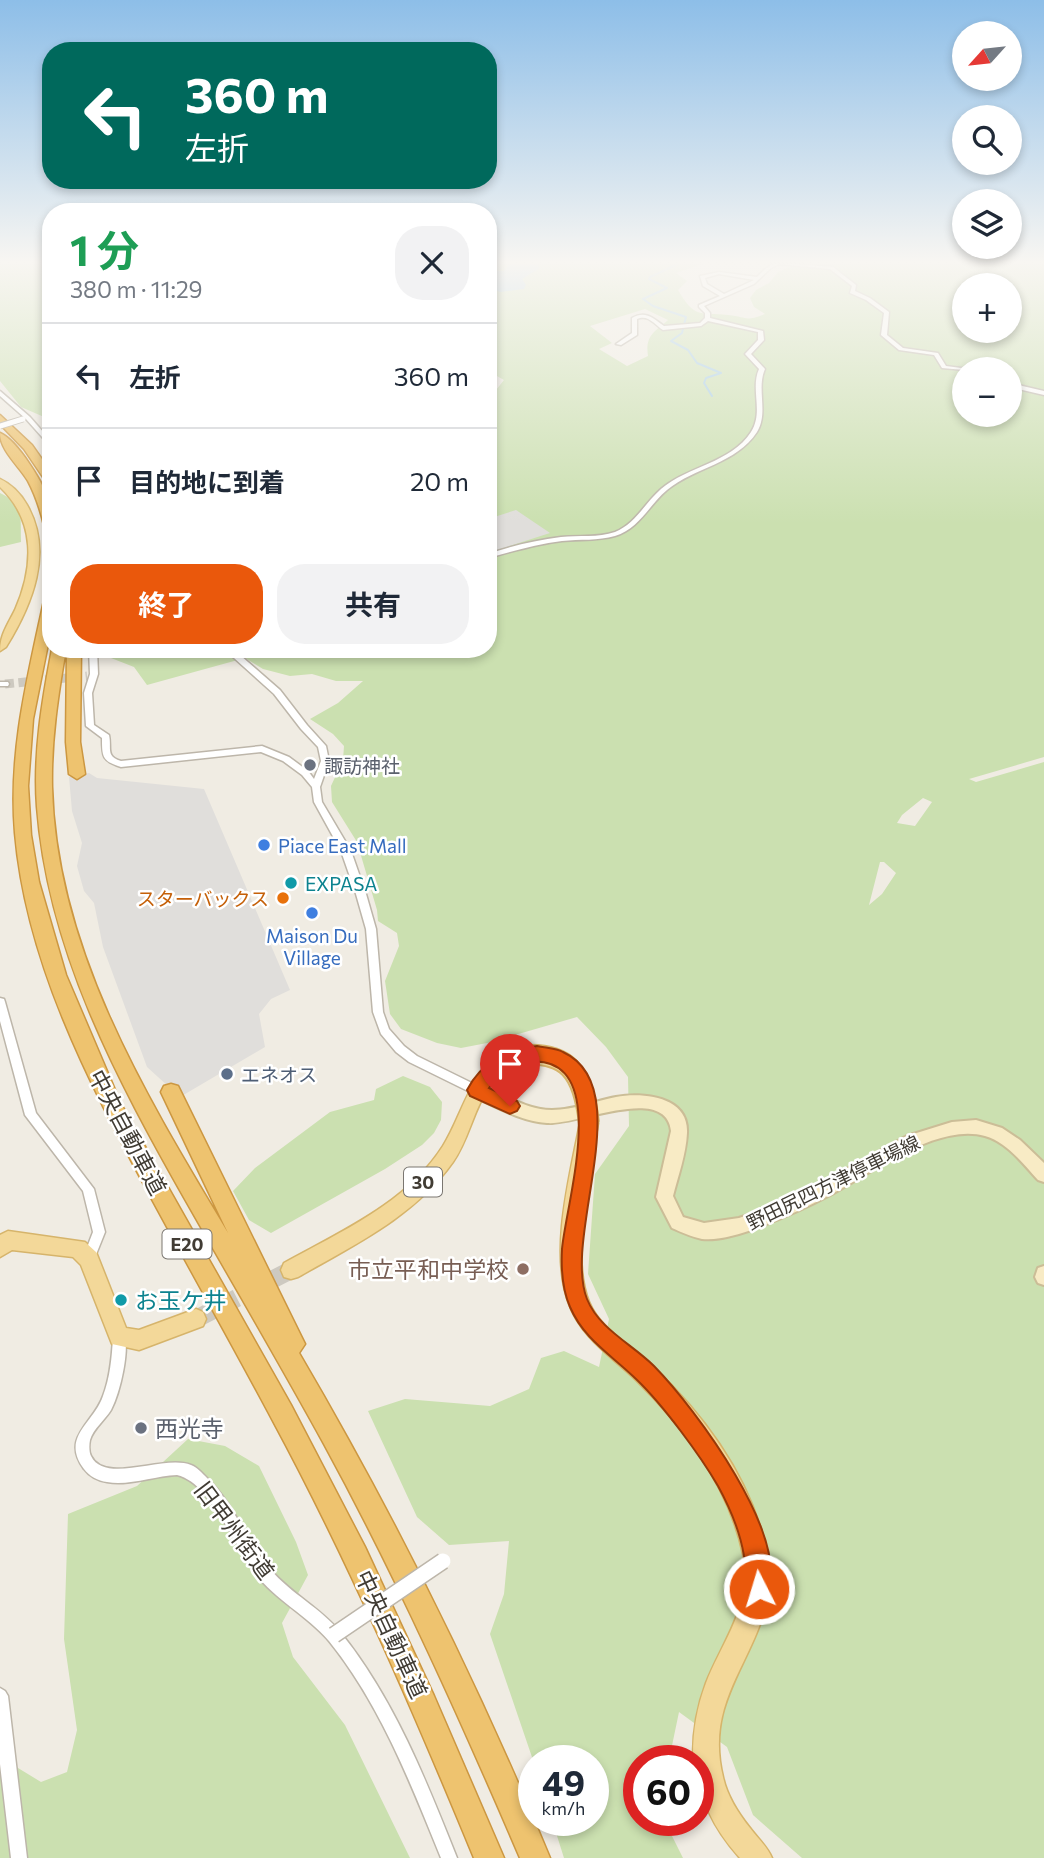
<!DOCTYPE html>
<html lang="ja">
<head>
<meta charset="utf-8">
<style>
	:root { --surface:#fff; --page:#f2f2f3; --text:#1f2937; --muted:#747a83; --line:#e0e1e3; --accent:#ea580c }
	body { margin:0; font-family:Commissioner,"Noto Sans JP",sans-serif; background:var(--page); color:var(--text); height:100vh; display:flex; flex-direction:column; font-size:26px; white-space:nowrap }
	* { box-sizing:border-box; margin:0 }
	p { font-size:23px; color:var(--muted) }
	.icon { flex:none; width:38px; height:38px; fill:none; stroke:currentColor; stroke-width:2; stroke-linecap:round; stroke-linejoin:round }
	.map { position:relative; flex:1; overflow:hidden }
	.sheet { position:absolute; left:42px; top:203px; width:455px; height:455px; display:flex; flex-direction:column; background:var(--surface); border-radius:28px; box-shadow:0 4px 10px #0003 }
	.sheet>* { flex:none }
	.hud { position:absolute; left:42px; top:42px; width:455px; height:147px; border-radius:28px; box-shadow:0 4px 10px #0003; background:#00695c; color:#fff; overflow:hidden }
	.needle { width:46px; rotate:243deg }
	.controls { position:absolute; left:952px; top:21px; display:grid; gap:14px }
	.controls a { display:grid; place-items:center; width:70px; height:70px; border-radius:50%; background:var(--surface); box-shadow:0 4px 10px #0003; font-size:35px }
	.speed { position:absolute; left:518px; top:1745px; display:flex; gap:14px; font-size:35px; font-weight:700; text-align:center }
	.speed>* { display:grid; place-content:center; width:91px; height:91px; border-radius:50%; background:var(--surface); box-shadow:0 4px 10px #0003; line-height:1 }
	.speed small { font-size:18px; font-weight:400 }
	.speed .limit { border:10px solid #d22; background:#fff; color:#111 }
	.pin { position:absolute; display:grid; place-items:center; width:60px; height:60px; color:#fff; margin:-72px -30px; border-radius:50% 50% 50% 0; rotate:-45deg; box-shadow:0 0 7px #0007 }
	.pin .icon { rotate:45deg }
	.me { position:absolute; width:77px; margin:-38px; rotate:355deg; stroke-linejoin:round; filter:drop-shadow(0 0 5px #0008) }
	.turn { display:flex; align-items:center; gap:24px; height:147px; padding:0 28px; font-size:32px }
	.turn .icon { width:91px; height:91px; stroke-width:2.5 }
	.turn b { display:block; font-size:49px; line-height:60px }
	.round { display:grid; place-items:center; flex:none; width:74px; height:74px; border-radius:28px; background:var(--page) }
	.overview { display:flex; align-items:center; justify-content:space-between; height:119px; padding:0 28px }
	h1 { font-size:42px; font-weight:700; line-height:52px; color:#1e9e55 }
	.primary-button { display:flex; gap:14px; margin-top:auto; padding:14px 28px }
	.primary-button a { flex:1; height:80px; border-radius:28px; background:var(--accent); color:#fff; font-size:28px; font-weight:700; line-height:80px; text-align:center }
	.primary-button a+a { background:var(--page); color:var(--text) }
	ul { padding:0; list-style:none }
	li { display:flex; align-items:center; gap:21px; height:105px; padding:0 28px; border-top:2px solid var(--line) }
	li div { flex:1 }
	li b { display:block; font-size:26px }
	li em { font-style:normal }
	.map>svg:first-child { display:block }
	.green { fill:#cbe0b0; fill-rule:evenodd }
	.parking { fill:#e0dedb }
	.water { fill:#a5cde7 }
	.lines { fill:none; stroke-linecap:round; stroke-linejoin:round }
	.stream { stroke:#a5cde7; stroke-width:2 }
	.street-tunnel { stroke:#cdc9c0; stroke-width:9; stroke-dasharray:9 4.5; stroke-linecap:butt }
	.primary-tunnel { stroke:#cdc9c0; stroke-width:18; stroke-dasharray:18 10; stroke-linecap:butt }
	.street-casing { stroke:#bdb6aa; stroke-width:3 }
	.secondary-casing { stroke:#cbbd97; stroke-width:4 }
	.primary-casing { stroke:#d6b46b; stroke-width:3 }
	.highway-casing { stroke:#cc9741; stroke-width:3 }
	.street { fill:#fff; fill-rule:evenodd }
	.secondary { fill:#f8ebc5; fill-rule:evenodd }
	.primary { fill:#f3d899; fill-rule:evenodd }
	.highway { fill:#eec36f; fill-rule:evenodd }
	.street-bridge-far1-casing { stroke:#bdb6aa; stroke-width:7; stroke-linecap:butt }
	.street-bridge-casing { stroke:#bdb6aa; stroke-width:18; stroke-linecap:butt }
	.primary-bridge-casing { stroke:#d6b46b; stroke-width:22; stroke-linecap:butt }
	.street-bridge-far1 { stroke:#fff; stroke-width:5 }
	.street-bridge { stroke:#fff; stroke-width:15 }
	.primary-bridge { stroke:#f3d899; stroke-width:18 }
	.route { fill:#ea580c; stroke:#983908; stroke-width:2 }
	.worship-dot { fill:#6b7280; stroke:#fff; stroke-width:2.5 }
	.shop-dot { fill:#3f7fe0; stroke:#fff; stroke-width:2.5 }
	.culture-dot { fill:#0f9aa8; stroke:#fff; stroke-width:2.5 }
	.food-dot { fill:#e8710a; stroke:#fff; stroke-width:2.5 }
	.service-dot { fill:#5c6f8a; stroke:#fff; stroke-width:2.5 }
	.education-dot { fill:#8d6e63; stroke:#fff; stroke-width:2.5 }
	.labels { text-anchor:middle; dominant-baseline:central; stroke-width:5; stroke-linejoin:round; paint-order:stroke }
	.shield { fill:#fff; stroke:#7a7671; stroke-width:2 }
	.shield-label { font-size:18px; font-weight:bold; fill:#413c34 }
	.worship-label { font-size:19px; fill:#5b616d; stroke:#fff; text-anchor:start }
	.shop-label { font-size:19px; fill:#366cbe; stroke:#fff; text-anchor:start }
	.culture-label { font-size:19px; fill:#0d838f; stroke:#fff; text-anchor:start }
	.food-label { font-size:19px; fill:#c56008; stroke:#fff; text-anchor:end }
	.service-label { font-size:19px; fill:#4e5e75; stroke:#fff; text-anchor:start }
	.street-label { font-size:19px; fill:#413c34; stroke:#fff }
	.near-street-label { font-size:23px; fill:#413c34; stroke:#fff }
	.near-education-label { font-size:23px; fill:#785e54; stroke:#fff; text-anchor:end }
	.near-culture-label { font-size:23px; fill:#0d838f; stroke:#fff; text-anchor:start }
	.near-worship-label { font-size:23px; fill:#5b616d; stroke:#fff; text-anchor:start }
</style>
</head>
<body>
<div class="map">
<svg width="1044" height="1858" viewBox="0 0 1044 1858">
	<rect width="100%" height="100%" fill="#f0ece3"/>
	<path class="green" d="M0,264h51v156l-30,-13 -21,-26z
		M488,264h214l-26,9 11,8 -9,9c17,29 21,22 50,25 20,2 16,7 37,-1l-11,-7 -4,-9 6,-8 13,-7 9,-11 18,-8h248v493l-75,22 7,3 68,-20v1096h-242l-49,-43 -26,-68 -48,-35 -10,48h-30v60h25l19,38h-119l-12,-38h41v-60h-59v3l-44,-129 14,-40 5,-53 -60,4 -32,-28 -49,-106 37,-12 85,7 39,-17 12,-31 23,-7 35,16 10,-48 -21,-45 7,-100 34,-48 -1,-49 -22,-30 -29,-30 -90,26 -26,5 -24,-5 -36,-14 -11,-15 -5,-33 14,-35 -2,-13 -19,-12 -1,-11 -20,-68 -25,-40 -1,-16 12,-26 1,-14 -11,-12 -23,-15 28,-16 25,-22h-27l-24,-7 -22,2 -27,-7 -18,-11 -98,27 -13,-18 -23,-9v-9h377v-259l4,5 12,-15 -16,-9zM964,285h46v46h-46zM645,309l23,11c-14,12 -23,16 -20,36l-21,10 -28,-17 13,-6 -22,-17zM964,369h46v46h-46zM923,798l9,4 -17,24 -18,-3 5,-8zM880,862h4l12,11 -14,21 -13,11z
		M0,493c25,12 20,23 21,49l-21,5z
		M403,1076l27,11 12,15 -1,18 -7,13 -12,12 -37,24 -114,64 -22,-13 -16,-29 22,-23 75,-56 44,-12 2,-11z
		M188,1439l37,7 34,20 37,76 12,33 -26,48 11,34 52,68 65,133h-410v-101l41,25 26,-10 10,-42 -13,-91 4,-125 69,-28z"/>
	<path class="parking" d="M516,510l34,23 -62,20v-34z
		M89,773l8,5 107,11 86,201 -19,9 -12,15 6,33 -85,50 -33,-30 -44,-120 -9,-44 -10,-12 -7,-25 5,-23 -10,-32 -3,-34z"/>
	<path class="water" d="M509,264h28l3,4 -18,11 4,6 -2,4 -24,3 -12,-5v-16h16z"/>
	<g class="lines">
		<path class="stream" d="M678,264l-28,13 -1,2 18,9 -24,11 10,7 33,11 -4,16 -11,8 17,9 9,13 24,10 -15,5 -2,5 8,13"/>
		<path class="street-tunnel" d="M5,684l82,-8"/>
		<path class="primary-tunnel" d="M196,1319l95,-49"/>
		<g class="street-casing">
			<path id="street" d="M773,264h23l37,3 23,18 -1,6 15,7 19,14 -2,23 16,13 35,5 8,13 23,3 -5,1 -22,-2 -8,-13 -35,-5 -18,-15 3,-22 -18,-13 -16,-7 2,-7 -22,-17 -51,-5 -8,4 -17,16 -50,22 6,7v5l53,13 1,9 -13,14 14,15c-9,20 4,43 -8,63 -21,32 -62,35 -90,58 -18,15 -28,39 -52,46 -17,5 -35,3 -53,5 -25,3 -49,10 -74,17v-4c24,-8 48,-14 73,-17 18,-2 37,1 54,-5 20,-8 30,-29 46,-43 27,-23 70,-26 90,-57 13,-20 -1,-43 8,-63l-14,-15 13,-14v-8l-50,-11 -7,5 -38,4c-9,-6 -15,-16 -26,-11v16l-16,10 -5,-1 16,-11v-15c13,-8 21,0 32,8l36,-3 5,-5v-5l-6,-6v-2l21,-9 -17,-10 -3,-10 19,-4 38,5 8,-8zM719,274l35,6 -30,14 -17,-10 -2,-6z
				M1010,383l34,8v4l-34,-8z
				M0,391l30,26 21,24v6l-25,-28 -26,-23z
				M89,649h8l1,25 -6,19 2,32 15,10c3,13 -4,21 12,26l141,-15 27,11 19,14 6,8 7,-18 -3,-14 -17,-18 -27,-35 -50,-45h9l47,41 27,35 19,21 3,15 -9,26 2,15 29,49 15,43 10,35 7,83 6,17 15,17 13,10 63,31 1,3 -1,3 -4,2 -4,-2 -63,-31 -13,-10 -15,-18 -8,-22 -7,-83 -10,-35 -15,-43 -27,-49 -2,-15 -10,-12 -19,-14 -22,-9 -140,15c-19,-6 -19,-10 -19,-29l-16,-12 -2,-33 6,-19z
				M0,682h8l1,2 -1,2h-8z
				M0,998l4,1 1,3 31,111 58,76 11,43 -12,30 -4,2 -4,-2 -2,-4 10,-26 -10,-41 -58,-76 -25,-94z
				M119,1331l5,2c6,17 -4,60 -13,77 -6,10 -18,19 -21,30 -1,5 -1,12 1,16 14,29 73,-2 100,9 6,2 11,8 16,13 27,26 39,63 63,91 21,25 51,39 71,64 53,66 85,147 116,225h-16c-30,-74 -61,-154 -112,-217 -22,-26 -54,-41 -74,-68 -20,-27 -44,-90 -78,-98 -23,1 -48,11 -70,7 -9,-1 -18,-6 -23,-13 -24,-32 10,-46 19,-73 7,-18 9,-39 10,-59l1,-4z
				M0,1688l5,3 3,5 19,162h-16l-11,-94z"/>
		</g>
		<g class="secondary-casing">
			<path id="secondary" d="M476,1083c25,9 48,27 76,27 22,0 43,-9 64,-13 26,-5 73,-1 71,36 -1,22 -9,43 -14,63l10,21 21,6 35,-5 35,-12 40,-19 93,-51 45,-14 24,-2 26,8 18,12 24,23v19l-6,-2c-15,-16 -31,-38 -53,-44 -48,-14 -116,39 -157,60 -24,13 -48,23 -74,33 -14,5 -36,12 -52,10 -10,-2 -21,-7 -30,-11l-16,-31 15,-66c-5,-48 -95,-5 -124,-8 -27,-2 -52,-17 -77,-28l-2,-5 2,-5z
				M1044,1266v19l-6,-2 -3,-6 3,-9z"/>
		</g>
		<g class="primary-casing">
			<path id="primary" d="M0,479c11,5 21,15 27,26 27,47 5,100 -21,142l-6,4c0,-16 8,-27 15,-41 19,-43 21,-89 -15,-123z
				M514,1049l6,2 3,5c-6,10 -26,19 -35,33 -15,22 -19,50 -35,73 -38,54 -99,83 -155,115l-7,2 -7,-2 -3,-7 3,-7c56,-31 123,-60 159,-117 22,-35 27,-82 71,-97z
				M589,1115l6,2 3,6c-8,48 -28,133 -9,179 11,27 42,44 63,64 48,45 91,102 110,167 6,20 10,42 6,62 -12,67 -64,105 -45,182 4,19 15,36 27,51 8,11 17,18 22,30h-32c-26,-29 -42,-59 -42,-98h-4l-1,-5c0,-25 4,-48 13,-72 17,-43 48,-80 37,-129 -14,-68 -58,-126 -107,-174 -25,-24 -56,-43 -68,-79 -18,-52 2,-125 12,-178l3,-6z
				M8,1231l77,11 11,10 30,76 13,2 57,-21 7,3 3,7 -3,7 -64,24 -27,-6 -31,-79 -8,-8 -61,-7 -12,7v-22z"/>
		</g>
		<g class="highway-casing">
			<path id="highway" d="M0,415l32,30 19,27v12l-4,-1 -23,-34 -24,-25z
				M0,433c17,7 46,53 50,72 2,8 1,19 1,28l-6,-4c-4,-17 -9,-33 -17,-48 -9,-15 -28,-31 -28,-48z
				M51,592v37l-18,90 -5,67 3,49 8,47 27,93 55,129 170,301 74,142 69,149 70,162h-30c-61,-148 -125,-296 -201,-437 -41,-77 -84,-153 -125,-229 -60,-111 -122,-231 -133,-359 -7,-82 13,-157 30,-237z
				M52,649h14c-8,46 -15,92 -14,138 4,163 95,311 176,446l-67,-141 3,-6 7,-2 7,2 123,250 4,8 -6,9c95,162 179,331 251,505h-30c-60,-140 -123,-280 -196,-414 -45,-82 -92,-162 -138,-243 -69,-122 -138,-250 -149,-394 -4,-53 5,-106 15,-158z
				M67,649h14l-1,93 5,32 -8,5 -8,-5 -3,-32z"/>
		</g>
		<use href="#street" class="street"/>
		<use href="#secondary" class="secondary"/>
		<use href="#primary" class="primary"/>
		<use href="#highway" class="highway"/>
		<g class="street-bridge-far1-casing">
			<path id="street-bridge-far1" d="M0,426l23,-7"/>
		</g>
		<g class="street-bridge-casing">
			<path id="street-bridge" d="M334,1635l109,-74"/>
		</g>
		<g class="primary-bridge-casing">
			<path id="primary-bridge" d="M514,1056c54,-7 69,16 75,67"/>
		</g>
		<use href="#street-bridge-far1" class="street-bridge-far1"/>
		<use href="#street-bridge" class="street-bridge"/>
		<use href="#primary-bridge" class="primary-bridge"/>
	</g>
	<linearGradient id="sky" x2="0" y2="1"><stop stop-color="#8dbee8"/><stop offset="0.5" stop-color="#f8f6f2"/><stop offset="1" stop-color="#f8f6f2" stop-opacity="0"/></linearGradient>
	<rect width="1044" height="524" fill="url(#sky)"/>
	<path class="route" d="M537,1046c9,2 19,2 26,6 76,35 -1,184 24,247 12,30 45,45 67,67 41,42 138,171 113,231l-8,4 -9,-4c-5,-13 -3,-27 -6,-41 -4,-25 -14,-48 -26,-70 -18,-31 -55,-81 -81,-106 -24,-24 -53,-40 -67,-73 -8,-18 -9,-39 -8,-58 4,-47 52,-197 -35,-187 -16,2 -29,13 -38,26l28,13 3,5 -3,5 -7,3 -40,-18 -3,-6c15,-29 40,-40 70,-44z"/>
	<g class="worship-dot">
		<circle cx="310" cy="765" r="7"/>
		<circle cx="141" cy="1428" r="7"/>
	</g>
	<g class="shop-dot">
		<circle cx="264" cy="845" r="7"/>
		<circle cx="312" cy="913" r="7"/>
	</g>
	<g class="culture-dot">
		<circle cx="291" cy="883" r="7"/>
		<circle cx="121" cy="1300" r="7"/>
	</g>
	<circle class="food-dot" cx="283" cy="898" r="7"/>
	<circle class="service-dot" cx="227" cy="1074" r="7"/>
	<circle class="education-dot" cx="523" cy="1269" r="7"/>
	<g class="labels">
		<g class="shield">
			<rect x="404" y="1167.5" width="38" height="29" rx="5"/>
			<rect x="162.5" y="1229.5" width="49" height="29" rx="5"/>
		</g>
		<g class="shield-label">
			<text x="423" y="1182">30</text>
			<text x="187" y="1244">E20</text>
		</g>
		<g class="worship-label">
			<text x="324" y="765">諏訪神社</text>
		</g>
		<g class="shop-label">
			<text x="278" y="845">Piace East Mall</text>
			<text x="312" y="935" text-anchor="middle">Maison Du<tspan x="312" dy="22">Village</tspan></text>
		</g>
		<g class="culture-label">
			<text x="305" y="883">EXPASA</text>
		</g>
		<g class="food-label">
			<text x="269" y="898">スターバックス</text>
		</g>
		<g class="service-label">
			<text x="241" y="1074">エネオス</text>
		</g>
		<g class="street-label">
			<text transform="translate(833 1182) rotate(-26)">野田尻四方津停車場線</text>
		</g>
		<g class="near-street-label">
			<text transform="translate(128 1132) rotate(62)">中央自動車道</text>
			<text transform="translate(235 1530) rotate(53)">旧甲州街道</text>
			<text transform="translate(392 1634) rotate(65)">中央自動車道</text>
		</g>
		<g class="near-education-label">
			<text x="509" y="1269">市立平和中学校</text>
		</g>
		<g class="near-culture-label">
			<text x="135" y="1300">お玉ケ井</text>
		</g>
		<g class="near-worship-label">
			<text x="155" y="1428">西光寺</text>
		</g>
	</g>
</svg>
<div class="controls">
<a><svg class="needle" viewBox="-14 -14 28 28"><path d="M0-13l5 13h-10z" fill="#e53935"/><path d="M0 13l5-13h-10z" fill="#747a83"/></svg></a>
<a><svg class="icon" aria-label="search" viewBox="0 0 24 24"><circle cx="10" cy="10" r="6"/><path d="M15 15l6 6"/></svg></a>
<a><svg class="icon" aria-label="layers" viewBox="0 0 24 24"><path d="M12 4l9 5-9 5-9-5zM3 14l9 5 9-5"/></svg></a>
<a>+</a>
<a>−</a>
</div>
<div class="speed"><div>49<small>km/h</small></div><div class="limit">60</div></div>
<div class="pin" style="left:510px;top:1106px;background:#d93025"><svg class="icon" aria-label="arrive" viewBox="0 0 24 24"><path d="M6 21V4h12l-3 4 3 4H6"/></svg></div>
<svg class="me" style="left:759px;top:1589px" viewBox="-20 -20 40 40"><circle r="17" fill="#ea580c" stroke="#fff" stroke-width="3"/><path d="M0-11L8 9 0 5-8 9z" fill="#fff"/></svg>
<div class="hud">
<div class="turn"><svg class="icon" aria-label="left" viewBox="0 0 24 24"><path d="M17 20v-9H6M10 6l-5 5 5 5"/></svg><div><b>360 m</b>左折</div></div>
</div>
<section class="sheet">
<div class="overview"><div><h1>1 分</h1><p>380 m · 11:29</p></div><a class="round"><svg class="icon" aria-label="close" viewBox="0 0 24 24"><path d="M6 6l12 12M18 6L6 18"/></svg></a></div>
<ul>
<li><svg class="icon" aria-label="left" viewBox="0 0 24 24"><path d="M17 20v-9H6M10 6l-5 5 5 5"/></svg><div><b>左折</b></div><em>360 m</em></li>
<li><svg class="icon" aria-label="arrive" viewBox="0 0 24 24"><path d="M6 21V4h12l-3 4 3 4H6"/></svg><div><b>目的地に到着</b></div><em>20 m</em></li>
</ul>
<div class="primary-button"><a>終了</a><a>共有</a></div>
</section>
</div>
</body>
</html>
